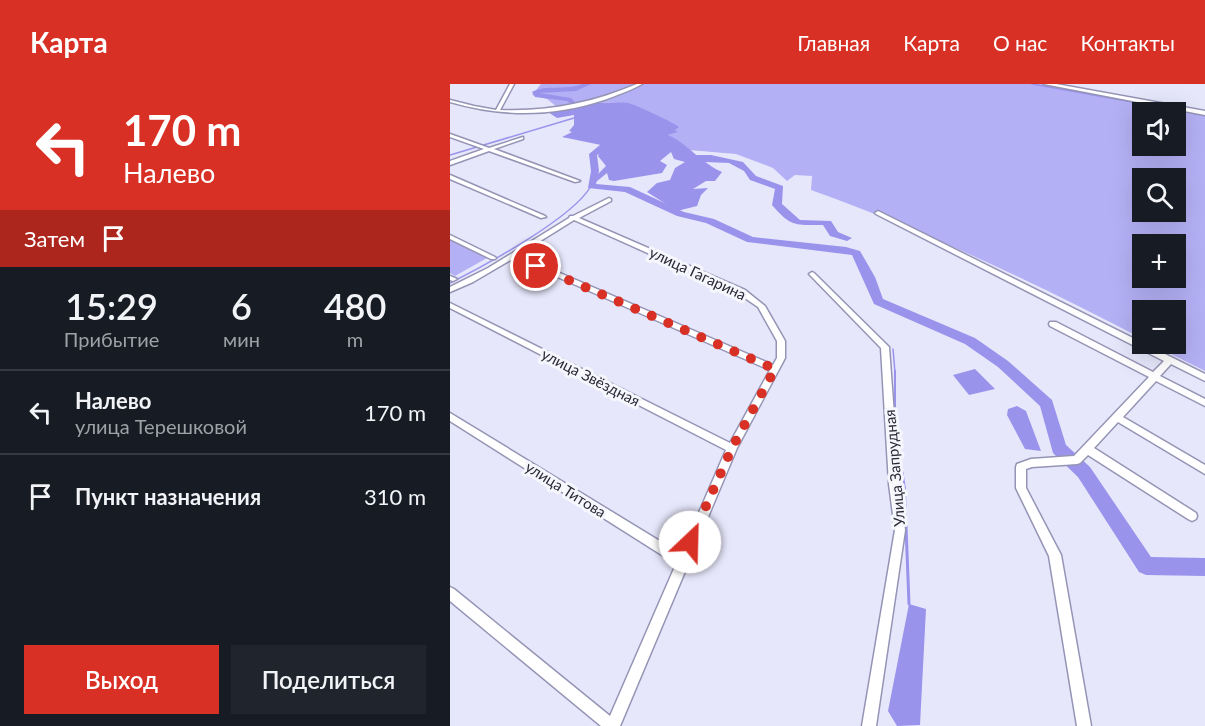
<!DOCTYPE html>
<html lang="ru">
<head>
<meta charset="utf-8">
<style>
	:root { --surface:#171b24; --page:#20242c; --text:#f1f3f6; --muted:#9ea1a6; --line:#363941; --accent:#d93025 }
	body { margin:0; font-family:Lato,sans-serif; background:var(--page); color:var(--text); height:100vh; display:flex; flex-direction:column; font-size:22px; white-space:nowrap }
	* { box-sizing:border-box; margin:0 }
	p { font-size:20px; color:var(--muted) }
	.icon { flex:none; width:33px; height:33px; fill:none; stroke:currentColor; stroke-width:2; stroke-linecap:round; stroke-linejoin:round }
	.map { position:relative; flex:1; overflow:hidden }
	.sheet { display:flex; flex-direction:column; background:var(--surface); width:450px }
	.sheet>* { flex:none }
	.banner { background:#d93025; color:#fff; overflow:hidden }
	.controls { position:absolute; left:682px; top:18px; display:grid; gap:12px }
	.controls a { display:grid; place-items:center; width:54px; height:54px; border-radius:0px; background:var(--surface); box-shadow:0 6px 24px #0002; font-size:30px }
	.pin { position:absolute; display:grid; place-items:center; width:51px; height:51px; color:#fff; margin:-26px; border:3px solid #fff; border-radius:50%; box-shadow:0 2px 6px #0007 }
	.me { position:absolute; width:66px; margin:-33px; rotate:24deg; stroke-linejoin:round; filter:drop-shadow(0 0 4px #0008) }
	.turn { display:flex; align-items:center; gap:21px; height:126px; padding:0 24px; font-size:27px }
	.turn .icon { width:78px; height:78px; stroke-width:2.5 }
	.turn b { display:block; font-size:42px; line-height:51px }
	.then { display:flex; align-items:center; height:57px; padding:0 24px; background:#0003; gap:12px; font-size:22px }
	.eta { display:flex; justify-content:space-evenly; align-items:center; height:102px; text-align:center }
	.eta b { font-size:36px; font-weight:600; line-height:42px }
	.primary-button { display:flex; gap:12px; margin-top:auto; padding:12px 24px }
	.primary-button a { flex:1; height:69px; border-radius:0px; background:var(--accent); color:#fff; font-size:24px; font-weight:600; line-height:69px; text-align:center }
	.primary-button a+a { background:var(--page); color:var(--text) }
	ul { padding:0; list-style:none }
	li { display:flex; align-items:center; gap:18px; height:84px; padding:0 24px; border-top:2px solid var(--line) }
	li div { flex:1 }
	li b { display:block; font-size:22px }
	li em { font-style:normal }
	header { display:flex; align-items:center; gap:36px; box-sizing:border-box; height:84px; padding:0 30px; background:var(--accent); color:#fff }
	header strong { font-size:28px }
	nav { display:flex; gap:33px; margin-inline-start:auto; font-size:21px }
	main { display:flex; flex:1; min-height:0 }
	.map>svg:first-child { display:block }
	.green { fill:#b3b0f5; fill-rule:evenodd }
	.water { fill:#9993ec }
	.lines { fill:none; stroke-linecap:round; stroke-linejoin:round }
	.stream-far2 { stroke:#9993ec; stroke-width:1.5 }
	.stream-far1 { stroke:#9993ec; stroke-width:2 }
	.stream { stroke:#9993ec; stroke-width:3 }
	.river { fill:#9993ec; fill-rule:evenodd }
	.street-casing { stroke:#9594b5; stroke-width:3 }
	.secondary-casing { stroke:#9594b5; stroke-width:3 }
	.street { fill:#fff; fill-rule:evenodd }
	.secondary { fill:#fff; fill-rule:evenodd }
	.route { stroke:#d93025; stroke-width:10; stroke-dasharray:0 18 }
	.labels { text-anchor:middle; dominant-baseline:central; stroke-width:6; stroke-linejoin:round; paint-order:stroke }
	.street-label { font-size:15px; fill:#2a2a37; stroke:#f6f6fd }
</style>
</head>
<body>
<header>
<strong>Карта</strong>
<nav><a>Главная</a><a>Карта</a><a>О нас</a><a>Контакты</a></nav>
</header>
<main>
<section class="sheet">
<div class="banner">
<div class="turn"><svg class="icon" aria-label="left" viewBox="0 0 24 24"><path d="M17 20v-9H6M10 6l-5 5 5 5"/></svg><div><b>170 m</b>Налево</div></div>
<div class="then">Затем<svg class="icon" aria-label="arrive" viewBox="0 0 24 24"><path d="M6 21V4h12l-3 4 3 4H6"/></svg></div>
</div>
<div class="eta">
<div><b>15:29</b><p>Прибытие</p></div>
<div><b>6</b><p>мин</p></div>
<div><b>480</b><p>m</p></div>
</div>
<ul>
<li><svg class="icon" aria-label="left" viewBox="0 0 24 24"><path d="M17 20v-9H6M10 6l-5 5 5 5"/></svg><div><b>Налево</b><p>улица Терешковой</p></div><em>170 m</em></li>
<li><svg class="icon" aria-label="arrive" viewBox="0 0 24 24"><path d="M6 21V4h12l-3 4 3 4H6"/></svg><div><b>Пункт назначения</b></div><em>310 m</em></li>
</ul>
<div class="primary-button"><a>Выход</a><a>Поделиться</a></div>
</section>
<div class="map">
<svg width="755" height="642" viewBox="0 0 755 642">
	<rect width="100%" height="100%" fill="#e7e7fc"/>
	<path class="green" d="M91,0h502l162,30v257l-54,-27h25v-34h-33v29c-108,-56 -217,-108 -332,-149l1,-14 -17,-1 -8,6 -14,-13 -37,-14 -47,-4 -21,-15 9,-3c-6,-11 -14,-10 -25,-17 -28,-19 -59,-12 -92,-6l27,-7 -31,4 -9,-7 -15,-4zM693,28h33v34h-33zM693,94h33v34h-33zM693,160h33v34h-33z
		M0,156l37,18 -32,18 -5,-3z"/>
	<path class="water" d="M144,19c11,0 23,-1 34,0 6,1 47,20 51,24l-4,3 3,2 -10,3c17,7 35,29 54,37l-7,9h-9l-13,8 15,-1 -7,7 -4,11 -20,5 -30,-19 10,-9 13,-3 5,-12 10,-6 -11,-3 -3,-7 -11,9 7,4 -5,8 -48,8 -5,-1 -2,-7 -16,13 4,-9 11,-11 -8,-10 3,-11 -39,-8 10,-5 -3,-1 5,-6v-10l-17,3 -9,-6z
		M525,285l20,20 -26,6 -16,-20z
		M567,322l9,5 15,40 -16,-2 -18,-34 1,-6z
		M459,520l17,5 -6,116 -23,1 -9,-15z"/>
	<g class="lines">
		<path class="stream-far2" d="M582,0l173,31
			M0,71l124,-37
			M0,199c34,-17 123,-65 141,-97
			M443,265l2,23"/>
		<path class="stream-far1" d="M445,287v55l10,63 1,38"/>
		<path class="stream" d="M456,442l3,78"/>
		<path class="river" d="M132,0h9l-15,7 -37,2 32,5 5,5 -4,2 -5,-4 -32,-4 -3,-5c13,-8 34,-1 50,-8z
			M150,51l9,11 -12,9 2,16 -3,13 34,3 54,25 30,7 39,18 93,10 14,4 15,26 8,22 92,39 33,23 44,39 14,45 24,22 61,90 54,1v18l-59,-1 -7,-3 -61,-95 -25,-24 -13,-47 -42,-39 -33,-23 -91,-40 -22,-49 -105,-13 -41,-19 -29,-7 -52,-24 -37,-4 3,-17 -2,-17 11,-9 -4,-8z
			M261,71l32,7 13,14 27,10 -1,18 18,16 31,1 7,11 14,6 -5,3 -17,-5 -7,-11c-28,0 -32,2 -51,-20l3,-16 -25,-9 -6,-9 -15,-8 -47,-2 -4,-3 4,-3z"/>
		<g class="street-casing">
			<path id="street" d="M60,0h4l-14,26c48,2 92,-7 137,-26h5c-12,7 -25,11 -38,16 -51,17 -103,17 -154,2v-2l24,6 22,4z
				M0,50l39,14 34,-11v2l-29,10 86,32 -5,1 -86,-31 -39,14v-4l34,-12 -34,-12z
				M0,91l95,41 1,1 -5,1 -91,-39z
				M159,114l2,1v2l-32,17 166,72 20,16 20,35v17l-48,90 -117,278h-19l-151,-125v-14l4,2 156,127 66,-152 -226,-143v-8l231,141 45,-104 -276,-142v-5l280,140 40,-73 -256,-112 -41,24 -23,10v-5l38,-19 81,-50 1,-2h3zM124,136l165,74 19,13 19,34v17l-4,7 -255,-110z
				M428,127l327,163v7l-34,-17 -11,12 45,23v7l-49,-25 -33,36 82,48v9l-87,-52 -24,26 102,65 1,3 -1,3 -4,2 -4,-2 -100,-64 -8,8 -3,1 -45,3 -6,2v19l35,67 30,171h-14l-28,-170 -33,-68v-21l1,-3 14,-5 43,-3 75,-79 -99,-51 -1,-2 1,-2h6l97,50 11,-11 -288,-147 -1,-1z
				M0,151l45,22 1,1 -1,1h-4l-41,-20z
				M362,188l2,1 75,74 10,137 6,46 -29,196h-14l33,-196 -6,-46 -8,-136 -71,-73 -1,-1z
				M0,192l7,3 -4,2 -3,-1z"/>
		</g>
		<g class="secondary-casing">
			<path id="secondary" d="M594,0h12l149,27v4z"/>
		</g>
		<use href="#street" class="street"/>
		<use href="#secondary" class="secondary"/>
	</g>
	<g class="lines">
		<path class="route" d="M86,182l239,103 -43,79 -42,94"/>
	</g>
	<g class="labels">
		<g class="street-label">
			<text transform="translate(248 189) rotate(25)">улица Гагарина</text>
			<text transform="translate(141 293) rotate(27)">улица Звёздная</text>
			<text transform="translate(444 384) rotate(-95)">Улица Запрудная</text>
			<text transform="translate(116 405) rotate(32)">улица Титова</text>
		</g>
	</g>
</svg>
<div class="controls">
<a><svg class="icon" aria-label="sound" viewBox="0 0 24 24"><path d="M4 9h4l5-4v14l-5-4H4zM17 9q2 3 0 6"/></svg></a>
<a><svg class="icon" aria-label="search" viewBox="0 0 24 24"><circle cx="10" cy="10" r="6"/><path d="M15 15l6 6"/></svg></a>
<a>+</a>
<a>−</a>
</div>
<div class="pin" style="left:86px;top:182px;background:#d93025"><svg class="icon" aria-label="arrive" viewBox="0 0 24 24"><path d="M6 21V4h12l-3 4 3 4H6"/></svg></div>
<svg class="me" style="left:240px;top:458px" viewBox="-20 -20 40 40"><circle r="19" fill="#fff"/><path d="M0-13L10 11 0 6-10 11z" fill="#d93025"/></svg>
</div>
</main>
</body>
</html>
